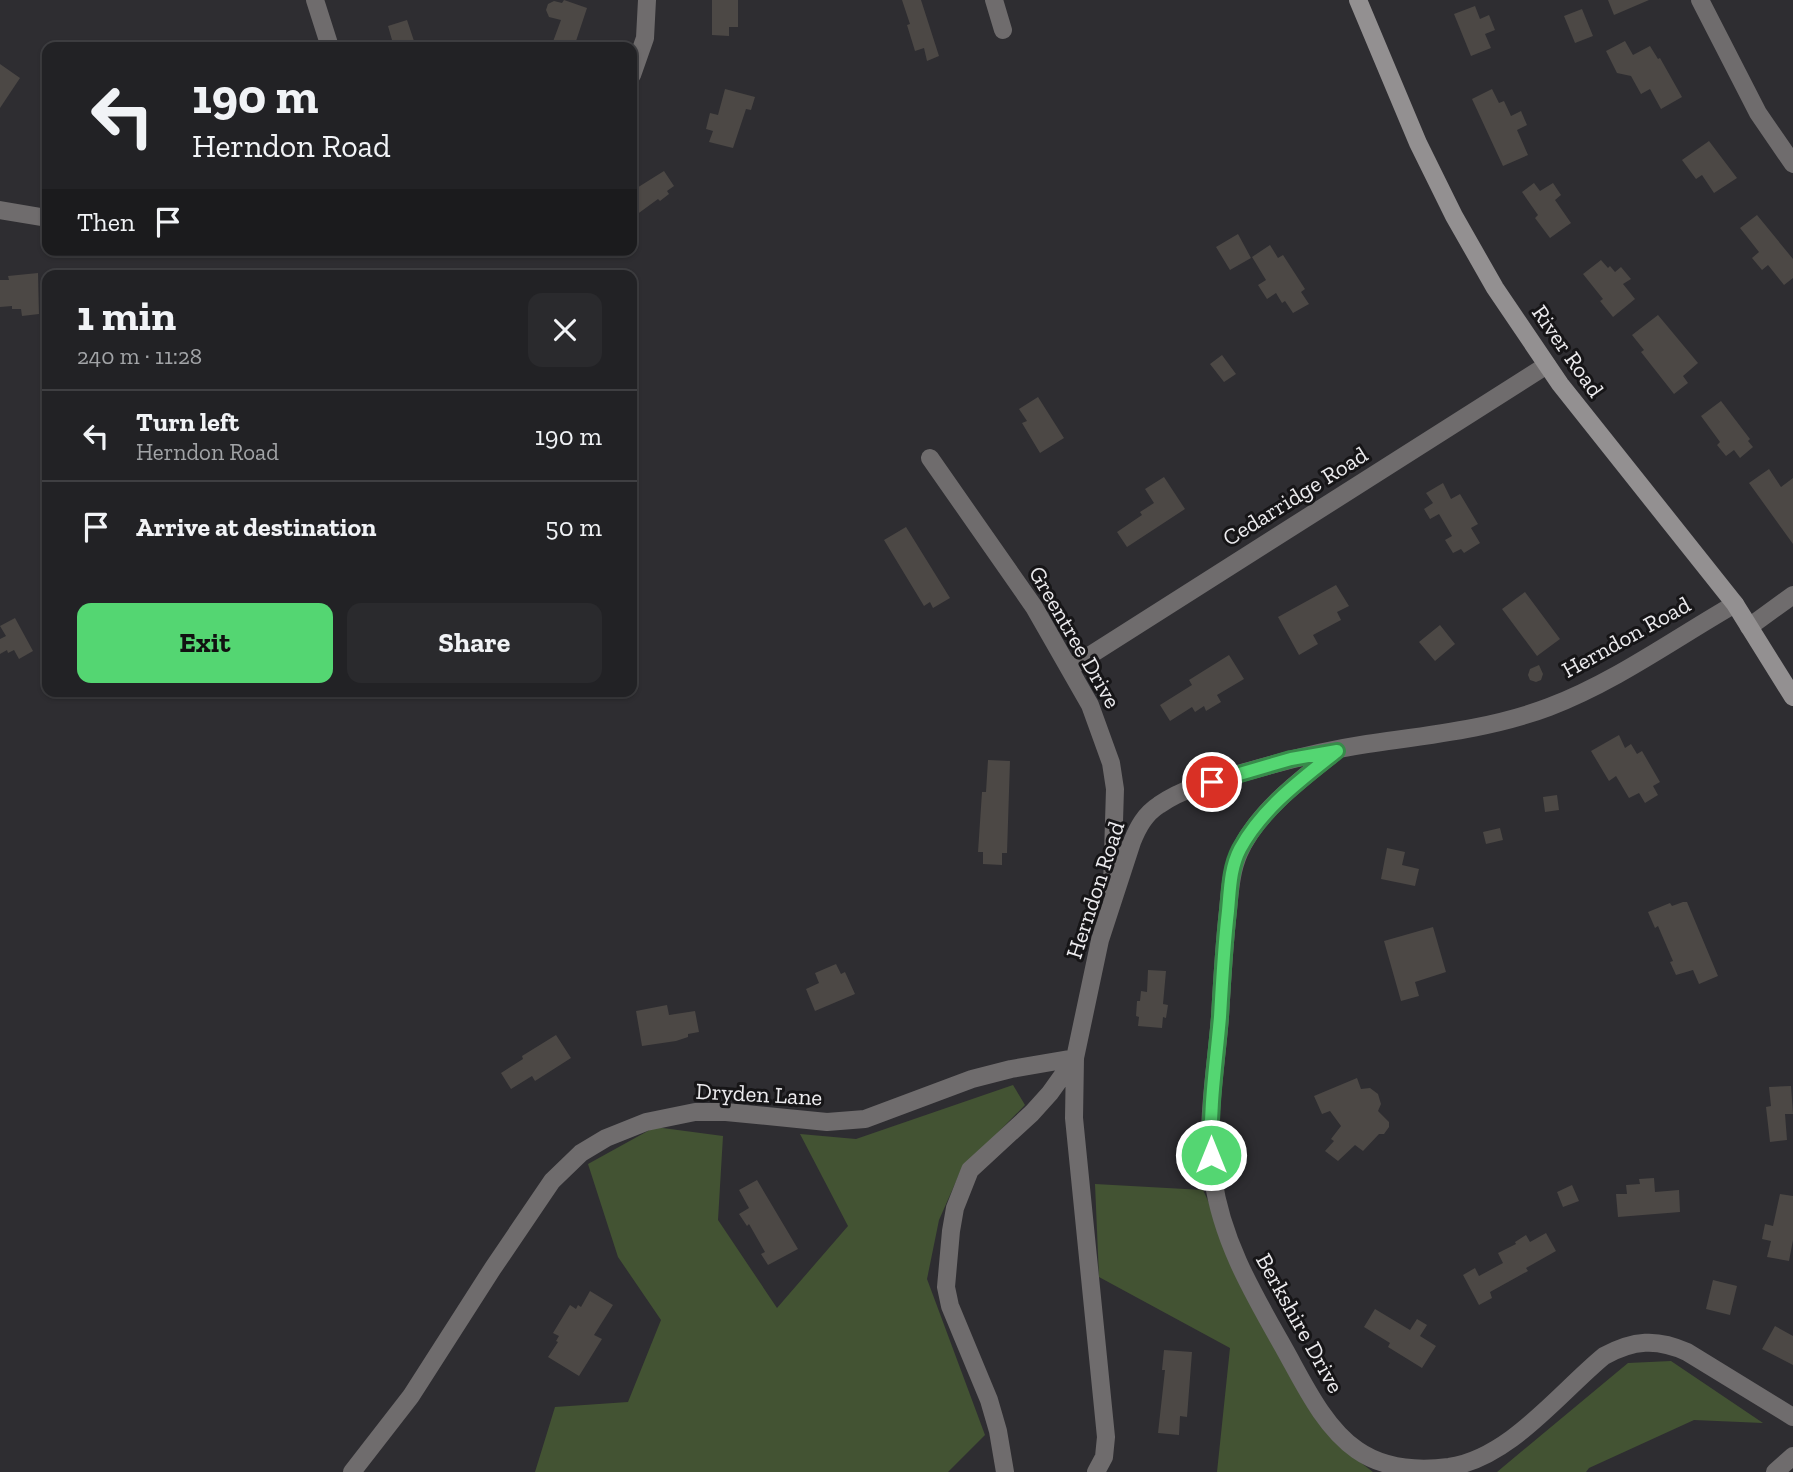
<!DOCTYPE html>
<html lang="en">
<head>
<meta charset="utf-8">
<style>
	:root { --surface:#222225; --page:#2a2a2d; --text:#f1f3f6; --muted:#a2a4a7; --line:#3f3f42; --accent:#54d672 }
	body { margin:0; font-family:"Zilla Slab",serif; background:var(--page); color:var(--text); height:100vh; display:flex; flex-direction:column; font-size:26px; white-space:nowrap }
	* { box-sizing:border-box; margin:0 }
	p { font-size:23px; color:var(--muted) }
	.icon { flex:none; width:38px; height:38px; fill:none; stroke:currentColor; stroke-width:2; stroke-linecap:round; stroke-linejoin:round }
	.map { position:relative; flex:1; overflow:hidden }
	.side { position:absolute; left:42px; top:270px; width:595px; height:427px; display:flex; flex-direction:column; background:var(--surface); border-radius:14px; box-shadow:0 2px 5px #0004,0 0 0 2px var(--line) }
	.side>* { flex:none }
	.guide { position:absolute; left:42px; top:42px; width:595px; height:214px; border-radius:14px; box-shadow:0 2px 5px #0004,0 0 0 2px var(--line); background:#222225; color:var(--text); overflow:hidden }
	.pin { position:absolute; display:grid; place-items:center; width:60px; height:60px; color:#fff; margin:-30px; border:4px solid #fff; border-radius:50%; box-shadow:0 2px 7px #0007 }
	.me { position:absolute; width:77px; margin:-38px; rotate:0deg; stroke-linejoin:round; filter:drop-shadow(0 0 5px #0008) }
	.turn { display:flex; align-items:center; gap:24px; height:147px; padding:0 35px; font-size:32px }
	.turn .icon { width:91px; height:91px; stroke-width:2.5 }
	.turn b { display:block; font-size:49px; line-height:60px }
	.then { display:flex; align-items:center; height:66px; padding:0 35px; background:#0003; gap:14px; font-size:26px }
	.round { display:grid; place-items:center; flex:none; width:74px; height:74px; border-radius:14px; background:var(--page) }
	.summary { display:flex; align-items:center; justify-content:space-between; height:119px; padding:0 35px }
	h1 { font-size:42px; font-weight:800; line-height:52px }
	.action { display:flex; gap:14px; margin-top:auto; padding:14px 35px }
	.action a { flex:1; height:80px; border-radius:14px; background:var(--accent); color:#111; font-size:28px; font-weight:800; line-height:80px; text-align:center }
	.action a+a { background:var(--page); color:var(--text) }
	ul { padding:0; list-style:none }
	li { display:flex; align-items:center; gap:21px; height:91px; padding:0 35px; border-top:2px solid var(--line) }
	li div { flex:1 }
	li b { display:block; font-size:26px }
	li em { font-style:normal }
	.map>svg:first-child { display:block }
	.green { fill:#435333 }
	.building { fill:#4c4845 }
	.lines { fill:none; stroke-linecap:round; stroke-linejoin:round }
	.minor { stroke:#6f6c6d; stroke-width:18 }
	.tertiary { stroke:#6f6c6d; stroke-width:18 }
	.secondary { stroke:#939091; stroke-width:18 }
	.route-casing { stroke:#378b4a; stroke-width:18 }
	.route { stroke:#54d672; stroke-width:12 }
	.labels { text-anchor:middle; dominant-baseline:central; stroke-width:6; stroke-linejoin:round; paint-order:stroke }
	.street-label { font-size:23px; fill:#ecebee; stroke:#161517 }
</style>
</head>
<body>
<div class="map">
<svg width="1793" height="1472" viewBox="0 0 1793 1472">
	<rect width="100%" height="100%" fill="#2e2d31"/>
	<path class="green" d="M1013,1085l12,20 -64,65 -22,50 -12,59 58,156 -37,37h-413l20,-65 73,-5 33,-82 -43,-63 -30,-93 67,-37 68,9 -5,84 59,88 71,-82 -48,-92 56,5z
		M1095,1184l108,6 86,185 54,74 30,23h-156l13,-124 -131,-71z
		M1671,1361l92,62 -69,-3 -105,48 -3,4h-89l131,-109z"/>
	<path class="building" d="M564,0l23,8 -13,39h-23l10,-27 -12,-3 -3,-7 2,-6 6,-3 8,2z
		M712,0h26v27h-9v9l-17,-1z
		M902,0h19l18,56 -12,5 -3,-13 -9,3 -8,-26 3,-1z
		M1608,0h41l-35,15z
		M1475,6l5,13 9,-4 6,15 -10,4 6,14 -20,8 -17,-42z
		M1582,9l11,27 -18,7 -11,-27z
		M407,20l9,27h-22l-6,-21z
		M1625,41l8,14 17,-9 8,13 2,-1 22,39 -21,12 -11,-20 -9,5 -10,-18 -14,-3 -11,-22z
		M0,64l20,14 -20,30z
		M725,89l30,8 -4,13 -5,-1 -13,39 -24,-6 4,-11 -7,-2 4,-16 8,2z
		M1492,89l7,14 5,-2 7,15 10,-5 6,14 -10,5 11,25 -25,11 -31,-67z
		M1709,141l28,37 -23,15 -12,-18 -6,4 -14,-19z
		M664,171l10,15 -7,5 2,3 -9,7 -2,-2 -26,19v-27z
		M1534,183l6,8 13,-8 8,12 -6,5 16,23 -21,15 -15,-20 3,-3 -16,-23z
		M1757,215l36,44v19l-9,7 -16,-20 -6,5 -10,-12 7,-6 -19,-24z
		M1238,234l13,24 -21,12 -14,-23z
		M1270,245l8,13 5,-3 22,34 -4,3 8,12 -16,9 -8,-12 -3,2 -6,-10 -9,6 -9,-14 8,-5 -14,-23z
		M1601,260l7,8 2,-2 5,6 6,-5 10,12 -8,5 12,15 -22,18 -13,-16 3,-2 -20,-25z
		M38,273l1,41 -17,2 -1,-7h-9v-3l-12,1v-27h9l-1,-4z
		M1658,315l40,48 -15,13 5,7 -14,11 -33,-42 3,-2 -12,-15z
		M1222,355l14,19 -12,8 -14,-18z
		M1038,397l26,41 -24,15 -18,-30 5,-2 -8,-12z
		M1721,401l29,38 -2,2 5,6 -13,11 -6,-8 -8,6 -9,-11 3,-3 -19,-26z
		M1769,469l12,18 12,-9v66l-44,-61z
		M1164,477l21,32 -58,38 -10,-15 25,-17 -2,-3 14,-9 -9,-14z
		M1443,483l8,16 9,-5 18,30 -7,4 9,15 -16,10 -3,-4 -8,4 -8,-13 7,-4 -13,-22 -9,5 -6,-10 9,-6 -7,-10z
		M906,527l44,71 -17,10 -3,-6 -6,4 -40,-66z
		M1336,585l13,21 -12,6 4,8 -28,15 5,9 -19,11 -21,-38z
		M1525,592l35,47 -23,17 -35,-47z
		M15,618l18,33 -14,8 -5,-9 -6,3 -1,-3 -7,4v-15l6,-3 -6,-10z
		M1440,625l15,19 -20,17 -16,-19z
		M1229,655l15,24 -27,16 4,7 -15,9 -2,-5 -9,6 -3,-5 -22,14 -10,-16 32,-20 -3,-5z
		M1539,665l4,9 -2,6 -5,2 -6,-2 -2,-5 2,-6z
		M1619,735l6,13 6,-4 6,10 5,-3 18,31 -7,4 5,9 -13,8 -6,-10 -10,5 -13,-22 -7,5 -18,-30z
		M988,760l22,1 -3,92h-5v12l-19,-1v-12h-5l4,-60h4z
		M1557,795l2,15 -14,2 -2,-15z
		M1500,828l3,12 -17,4 -3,-12z
		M1387,848l18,4 -3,13 17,4 -4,17 -34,-7z
		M1683,902h4l31,74 -19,8 -6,-14 -17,5 -6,-13 3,-1 -15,-35 -3,2 -7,-16 22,-9 2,3z
		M1433,927l13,45 -31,10 4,14 -18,5 -17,-60z
		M836,964l5,10 4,-2 10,22 -40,17 -9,-22 13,-6 -4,-10z
		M1148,970l18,1 -3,33 5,1 -2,13 -3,-1 -1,11 -24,-2 1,-9 -3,-1 1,-15h3l1,-10 6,1z
		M667,1005l2,10 26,-4 4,21 -11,2v3l-12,4 -34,5 -6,-35z
		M556,1035l15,23 -36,23 -3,-5 -21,13 -10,-16 22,-14 -1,-3z
		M1357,1078l4,11 9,-1 8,6 3,10 -3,7 11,11v5l-5,7h-5l-16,17 -8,-6 -17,16 -13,-10 9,-10 -3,-2 10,-13 -11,-15 -8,3 -8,-18z
		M1791,1086l2,28h-8l2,26 -17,2 -4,-35 5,-1 -2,-19z
		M1654,1178l1,14 24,-2 1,22 -62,5 -2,-23h11l-1,-9 14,-1 -1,-5z
		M757,1180l41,69 -30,16 -7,-11 4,-2 -16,-28 -2,2 -8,-12 10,-6 -10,-18z
		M1572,1185l7,16 -16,6 -6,-15z
		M1780,1194l13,2v44l-4,21 -22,-4 4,-16 -9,-2 3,-15 8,2z
		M1546,1233l10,18 -30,17 2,3 -38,21 2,6 -13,7 -16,-30 12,-7 4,8 24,-13 -5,-10 18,-9 -1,-2 11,-7 4,7z
		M1713,1280l24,6 -7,29 -24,-6z
		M590,1291l23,14 -19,30 8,4 -23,37 -31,-19 10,-15 -2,-1 3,-5 -6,-3 17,-28 6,4 2,-4 3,2z
		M1375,1309l35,21 7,-11 10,6 -7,11 16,10 -14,22 -34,-21 2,-4 -26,-16z
		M1775,1326l18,10v29l-31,-16z
		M1164,1350l28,2 -5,65 -7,-1 -1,19 -21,-2 7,-63h-3z"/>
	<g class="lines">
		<path class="minor" d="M315,0l15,47
			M994,0l9,30
			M1700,0l58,113 35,51
			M632,75l13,-37 2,-38
			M0,210l47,8
			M930,458l104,149 56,98 21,58 4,26 -3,98
			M1070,668l477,-303
			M1334,753c-33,26 -78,60 -95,100 -8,18 -9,38 -11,57 -4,36 -6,72 -8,107 -4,53 -15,108 -7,161 9,64 41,117 72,172 19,34 39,77 72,100 27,19 60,21 92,17 61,-9 110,-74 155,-111 29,-16 53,-18 83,-4l106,65
			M352,1472l59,-76 82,-128 59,-87 29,-28 25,-15 40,-16 49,-10h31l101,10 38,-3 107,-40 39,-10 64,-11 -1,60 32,319 -2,20 -8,15
			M1005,1472l-7,-41 -9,-31 -39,-94 -4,-19 5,-56 4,-23 15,-38 62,-57 18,-20 25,-35 25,-118 32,-98c6,-15 13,-28 27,-37 26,-18 60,-26 90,-34 38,-11 79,-21 118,-27 61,-9 124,-15 182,-37 66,-25 125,-68 186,-103
			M1775,1472l18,-16"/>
		<path class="tertiary" d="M1749,627l44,-32"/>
		<path class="secondary" d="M1358,0l60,143 36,73 41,72 65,96 175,220 58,93"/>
	</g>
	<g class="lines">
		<g class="route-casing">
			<path id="route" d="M1211,1155c-2,-46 5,-92 9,-138 2,-36 4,-71 8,-106 2,-21 2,-43 12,-62 22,-41 62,-70 97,-98l-46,8 -79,23"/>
		</g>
		<use href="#route" class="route"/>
	</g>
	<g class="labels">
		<g class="street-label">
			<text transform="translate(1568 351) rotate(55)">River Road</text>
			<text transform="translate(1295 496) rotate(-32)">Cedarridge Road</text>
			<text transform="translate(1075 637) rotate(60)">Greentree Drive</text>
			<text transform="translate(1626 637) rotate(-29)">Herndon Road</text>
			<text transform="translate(1095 890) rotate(-72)">Herndon Road</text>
			<text transform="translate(759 1094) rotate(3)">Dryden Lane</text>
			<text transform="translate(1300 1323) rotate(61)">Berkshire Drive</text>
		</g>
	</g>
</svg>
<div class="pin" style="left:1212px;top:782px;background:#d93025"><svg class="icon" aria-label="arrive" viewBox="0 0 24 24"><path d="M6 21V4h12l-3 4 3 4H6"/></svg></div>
<svg class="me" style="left:1211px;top:1155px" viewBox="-20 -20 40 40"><circle r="17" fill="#54d672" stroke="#fff" stroke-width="3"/><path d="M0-11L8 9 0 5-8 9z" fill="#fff"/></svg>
<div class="guide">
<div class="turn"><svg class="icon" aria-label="left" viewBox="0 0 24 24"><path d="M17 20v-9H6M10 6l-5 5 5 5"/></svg><div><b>190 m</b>Herndon Road</div></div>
<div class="then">Then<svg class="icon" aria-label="arrive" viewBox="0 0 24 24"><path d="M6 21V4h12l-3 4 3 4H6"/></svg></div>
</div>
<section class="side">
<div class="summary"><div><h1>1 min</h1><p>240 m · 11:28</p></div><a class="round"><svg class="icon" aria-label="close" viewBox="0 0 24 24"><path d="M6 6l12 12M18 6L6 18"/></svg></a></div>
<ul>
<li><svg class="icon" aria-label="left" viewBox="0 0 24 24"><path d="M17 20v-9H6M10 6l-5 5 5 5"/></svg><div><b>Turn left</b><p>Herndon Road</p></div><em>190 m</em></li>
<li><svg class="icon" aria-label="arrive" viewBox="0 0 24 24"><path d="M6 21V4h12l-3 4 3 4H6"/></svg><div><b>Arrive at destination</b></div><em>50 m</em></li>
</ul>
<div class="action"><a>Exit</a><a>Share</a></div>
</section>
</div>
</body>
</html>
